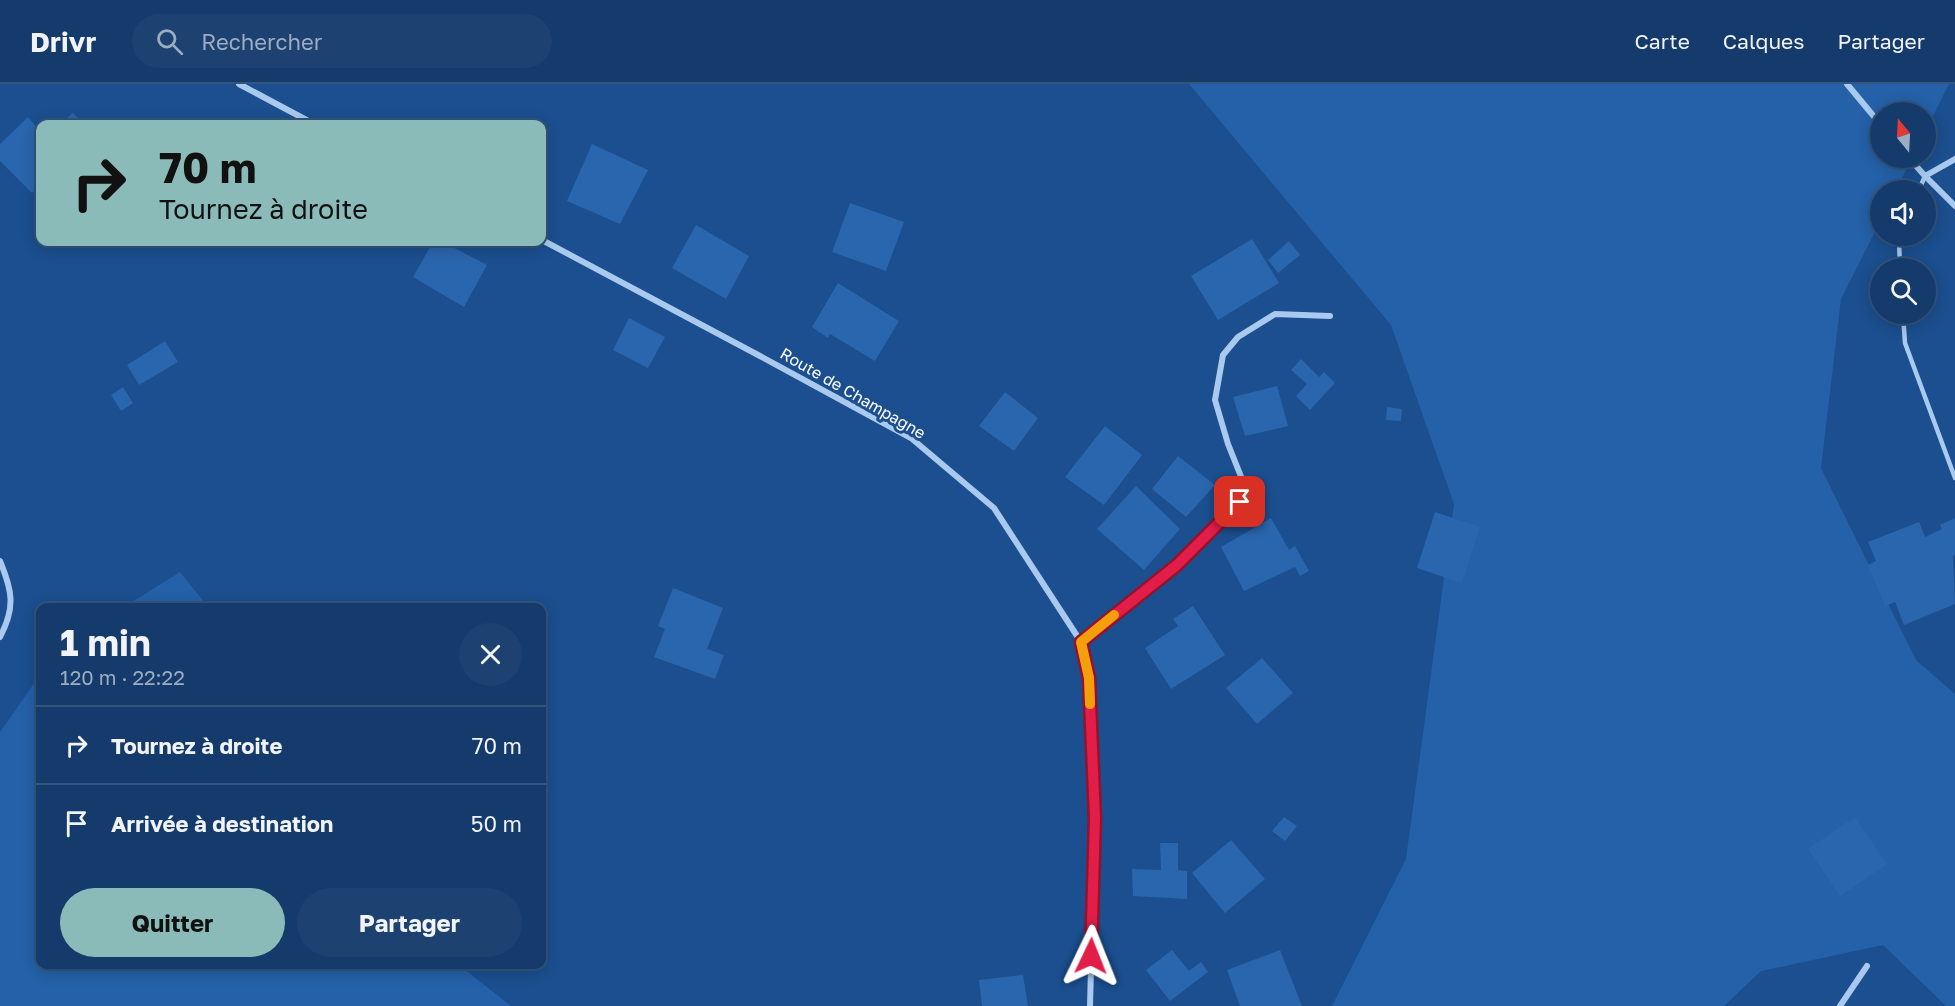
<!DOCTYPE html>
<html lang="fr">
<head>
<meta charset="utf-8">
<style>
	:root { --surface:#143b6b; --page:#1d4271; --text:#f1f3f6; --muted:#9dadc1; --line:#33557e; --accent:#8bbbb9 }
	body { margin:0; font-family:"Golos Text",sans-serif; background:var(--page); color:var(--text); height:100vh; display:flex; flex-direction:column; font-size:22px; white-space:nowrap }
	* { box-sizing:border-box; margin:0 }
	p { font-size:20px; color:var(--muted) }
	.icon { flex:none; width:33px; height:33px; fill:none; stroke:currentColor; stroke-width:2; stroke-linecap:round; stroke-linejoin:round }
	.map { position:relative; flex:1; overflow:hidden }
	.details { position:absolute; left:36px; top:519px; width:510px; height:366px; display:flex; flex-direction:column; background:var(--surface); border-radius:12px; box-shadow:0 3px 15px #0003,0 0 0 2px var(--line) }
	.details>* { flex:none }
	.guide { position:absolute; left:36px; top:36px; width:510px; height:126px; border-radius:12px; box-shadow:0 3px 15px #0003,0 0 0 2px var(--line); background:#8bbbb9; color:#111; overflow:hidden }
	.needle { width:39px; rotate:342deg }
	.fabs { position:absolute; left:1870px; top:18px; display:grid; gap:12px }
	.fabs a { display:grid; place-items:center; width:66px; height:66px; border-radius:50%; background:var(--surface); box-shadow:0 3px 15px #0003,0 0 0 2px var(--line); font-size:30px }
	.pin { position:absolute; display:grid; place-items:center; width:51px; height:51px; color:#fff; margin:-26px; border-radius:12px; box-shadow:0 3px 9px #0006 }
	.me { position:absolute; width:66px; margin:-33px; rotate:2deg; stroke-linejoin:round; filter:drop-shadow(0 0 4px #0008) }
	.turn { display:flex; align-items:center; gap:21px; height:126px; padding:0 24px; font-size:27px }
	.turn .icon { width:78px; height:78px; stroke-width:2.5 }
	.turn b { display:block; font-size:42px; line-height:51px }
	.round { display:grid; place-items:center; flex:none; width:63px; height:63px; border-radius:32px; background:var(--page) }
	.head { display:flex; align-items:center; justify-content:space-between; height:102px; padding:0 24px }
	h1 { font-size:36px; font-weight:700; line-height:45px }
	.primary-button { display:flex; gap:12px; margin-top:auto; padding:12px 24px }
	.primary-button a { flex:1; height:69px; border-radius:36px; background:var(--accent); color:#111; font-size:24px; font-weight:700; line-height:69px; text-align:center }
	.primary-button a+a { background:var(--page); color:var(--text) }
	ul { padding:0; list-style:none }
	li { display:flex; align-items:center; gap:18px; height:78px; padding:0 24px; border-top:2px solid var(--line) }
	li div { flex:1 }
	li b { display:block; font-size:22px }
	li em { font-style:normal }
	header { display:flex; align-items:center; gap:36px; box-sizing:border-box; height:84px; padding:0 30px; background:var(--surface); border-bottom:2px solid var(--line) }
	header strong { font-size:28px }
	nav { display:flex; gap:33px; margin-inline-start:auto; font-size:21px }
	.search { width:420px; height:54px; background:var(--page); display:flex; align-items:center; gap:15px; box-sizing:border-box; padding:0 21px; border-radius:33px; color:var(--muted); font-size:22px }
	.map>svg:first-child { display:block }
	.green { fill:#2461a8 }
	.building { fill:#2a66ad }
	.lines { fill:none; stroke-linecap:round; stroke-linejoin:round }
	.lane { stroke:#a9c9ee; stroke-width:4.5 }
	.street { stroke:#a9c9ee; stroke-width:6 }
	.route-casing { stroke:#92132f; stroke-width:15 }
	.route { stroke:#e11d48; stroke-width:10 }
	.slow { stroke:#f59e0b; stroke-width:10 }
	.labels { text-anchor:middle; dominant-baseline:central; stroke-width:6; stroke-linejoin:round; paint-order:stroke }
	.street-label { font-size:16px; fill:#fff; stroke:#1b4f8f }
</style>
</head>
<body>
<header>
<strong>Drivr</strong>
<div class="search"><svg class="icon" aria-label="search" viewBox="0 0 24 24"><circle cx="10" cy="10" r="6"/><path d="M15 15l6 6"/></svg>Rechercher</div>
<nav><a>Carte</a><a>Calques</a><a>Partager</a></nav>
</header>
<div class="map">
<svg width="1955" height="922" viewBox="0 0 1955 922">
	<rect width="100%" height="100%" fill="#1b4f8f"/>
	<path class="green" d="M1189,0h760l-23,46v-18h-45v46h31l-16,32h-15v30l-40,79 -20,169 95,192 39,34v312h-9l-63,-61 -122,26 -37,35h-392l74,-147 48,-355 -63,-179z
		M180,488l28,35h-84z
		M40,591v289l419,1 52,41h-511v-274z"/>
	<path class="building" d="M73,29l11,11h-24z
		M28,33l12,14v54l-8,8 -32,-32v-17z
		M592,60l56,26 -28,54 -53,-23z
		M850,119l54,19 -18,49 -54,-19z
		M696,141l53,31 -23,43 -54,-31z
		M1252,155l27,44 -61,37 -27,-44z
		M1289,157l11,14 -22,18 -10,-13z
		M433,158h10l44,23 -23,42 -51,-30z
		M838,199l61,38 -24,40 -45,-27 -2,4 -16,-11z
		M629,234l36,19 -17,31 -35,-18z
		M165,257l13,21 -39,23 -12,-20z
		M1301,275l18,18 5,-5 11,11 -25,27 -14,-14 11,-12 -16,-14z
		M1277,302l11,40 -43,10 -12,-39z
		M123,303l10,16 -12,8 -10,-16z
		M1005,308l33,26 -24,33 -35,-25z
		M1387,323l15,2 -1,12 -15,-1z
		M1105,342l37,29 -38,50 -39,-28z
		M1178,372l37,29 -29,32 -34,-28z
		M1136,402l44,43 -36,41 -47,-41z
		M1435,428l45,15 -18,56 -45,-15z
		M1271,434l18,32 6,-4 14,25 -9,5 -5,-9 -51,24 -23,-44z
		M1955,434v37l-2,1 2,48 -51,21 -9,-23 -10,4 -17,-41 8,-4 -8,-19 51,-20 6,15 17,-8 -2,-4z
		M673,504l50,20 -16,41 17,6 -9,24 -61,-22 11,-28 -7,-3z
		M1193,522l32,49 -54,34 -26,-41 33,-22 -5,-7z
		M1262,574l31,35 -36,31 -31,-36z
		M1284,733l13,9 -12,15 -13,-10z
		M1855,733l32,47 -47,32 -32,-47z
		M1231,756l34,39 -40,34 -33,-40z
		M1160,759h18v27l9,1v28l-54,-3 -1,-27 29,1z
		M1172,866l17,21 12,-9 7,10 -38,29 -24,-31z
		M1280,866l22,56h-62l-13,-36z
		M1023,891l5,31h-46l-3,-26z"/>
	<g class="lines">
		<path class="lane" d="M1919,106l6,-14
			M1900,184l-1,-27 2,-5
			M1903,230l2,29 50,135"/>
		<path class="street" d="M239,0l75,40
			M1847,0l34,41
			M1909,74l16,18 30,30
			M1925,92l30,-17
			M542,156l218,116 151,82 83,70 87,134 8,35 6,141 -5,188
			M0,477c12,29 16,46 0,76
			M1081,558l96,-77 63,-63 4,-18 -16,-40 -13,-44 8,-45 15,-18 37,-23 55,2
			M1840,922l27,-40"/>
	</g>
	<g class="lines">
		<g class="route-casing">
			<path id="route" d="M1091,872l4,-138 -6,-140 -8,-36 96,-77 63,-63"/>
		</g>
		<use href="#route" class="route"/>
		<path class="slow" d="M1090,620l-1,-26 -8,-36 33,-27"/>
	</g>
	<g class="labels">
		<g class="street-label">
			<text transform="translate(853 309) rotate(30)">Route de Champagne</text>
		</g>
	</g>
</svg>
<div class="fabs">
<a><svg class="needle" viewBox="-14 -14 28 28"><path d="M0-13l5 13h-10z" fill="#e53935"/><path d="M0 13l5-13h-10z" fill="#9dadc1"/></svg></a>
<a><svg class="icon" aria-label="sound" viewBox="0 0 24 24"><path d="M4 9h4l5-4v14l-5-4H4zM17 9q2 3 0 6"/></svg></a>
<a><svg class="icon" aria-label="search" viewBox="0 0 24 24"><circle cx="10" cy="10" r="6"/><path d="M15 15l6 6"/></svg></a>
</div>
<div class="pin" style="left:1240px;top:418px;background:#d93025"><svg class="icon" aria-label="arrive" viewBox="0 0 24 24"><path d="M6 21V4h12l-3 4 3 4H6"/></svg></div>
<svg class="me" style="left:1091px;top:872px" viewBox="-20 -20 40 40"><path d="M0-17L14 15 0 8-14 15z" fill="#e11d48" stroke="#fff" stroke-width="4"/></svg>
<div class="guide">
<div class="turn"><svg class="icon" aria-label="right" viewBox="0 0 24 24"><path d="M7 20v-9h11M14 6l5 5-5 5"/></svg><div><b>70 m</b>Tournez à droite</div></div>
</div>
<section class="details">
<div class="head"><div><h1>1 min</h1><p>120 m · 22:22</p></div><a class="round"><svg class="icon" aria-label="close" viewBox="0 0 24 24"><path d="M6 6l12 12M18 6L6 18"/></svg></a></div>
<ul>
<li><svg class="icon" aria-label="right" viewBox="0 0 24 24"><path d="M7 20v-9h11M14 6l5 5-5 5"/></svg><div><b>Tournez à droite</b></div><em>70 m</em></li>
<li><svg class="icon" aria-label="arrive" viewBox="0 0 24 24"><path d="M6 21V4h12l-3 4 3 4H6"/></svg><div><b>Arrivée à destination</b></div><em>50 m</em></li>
</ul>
<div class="primary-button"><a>Quitter</a><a>Partager</a></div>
</section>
</div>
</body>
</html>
